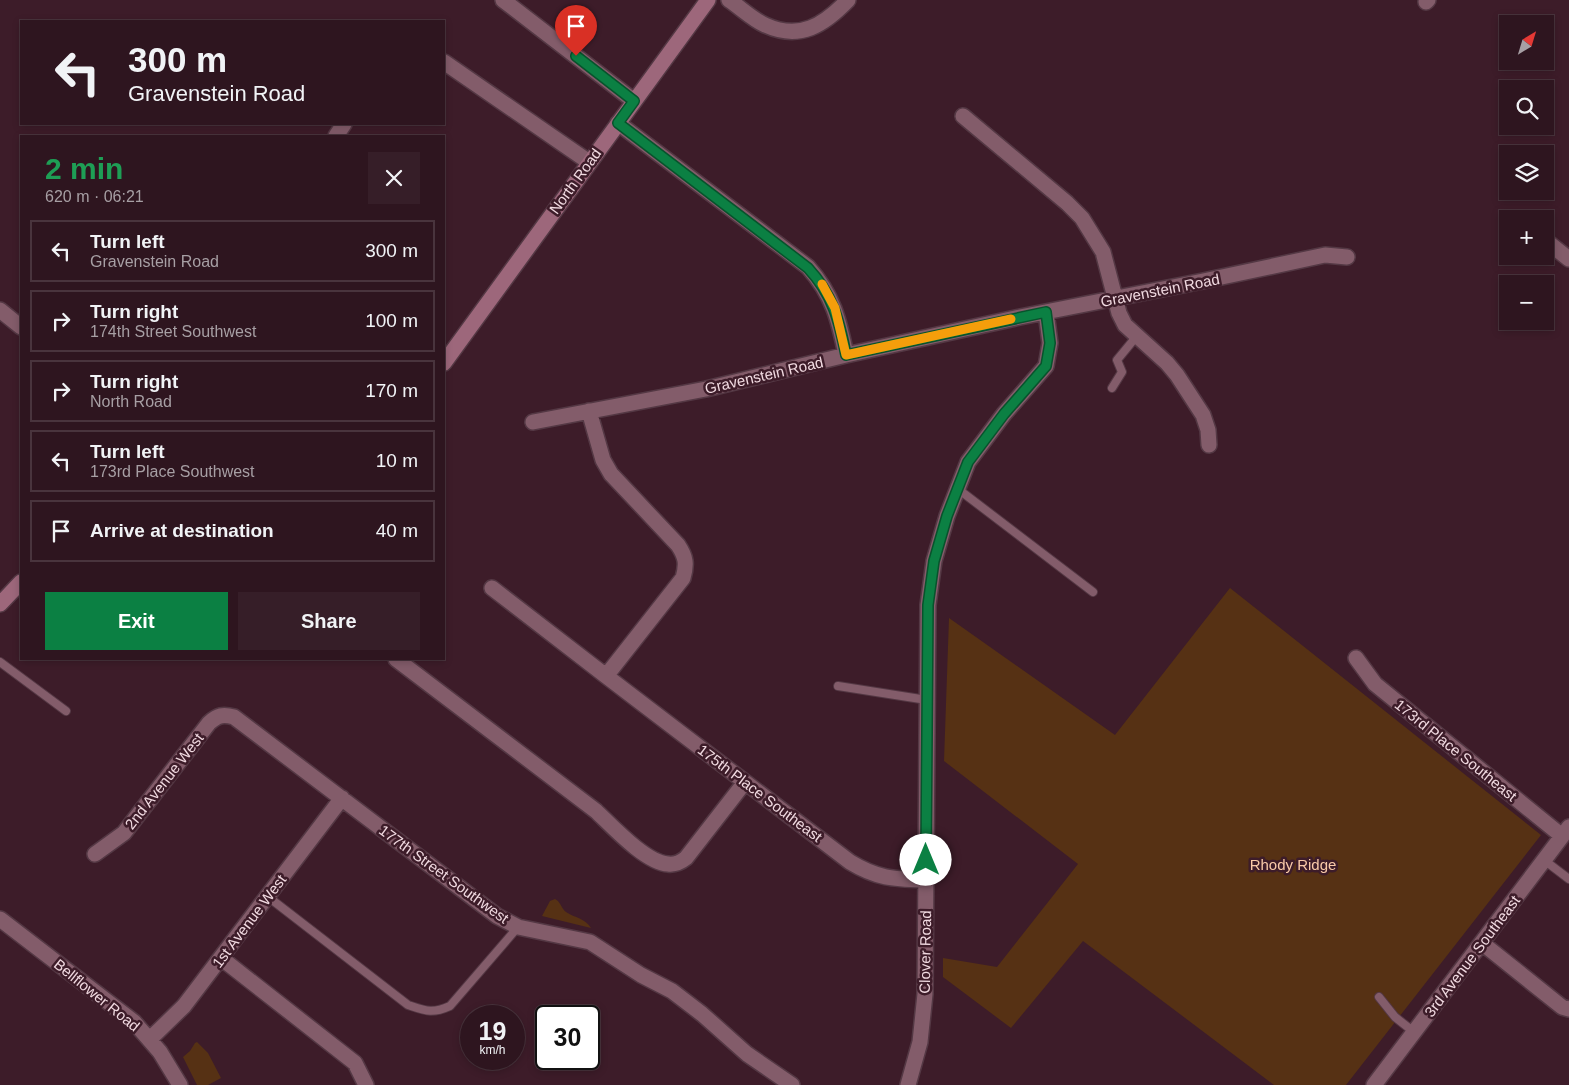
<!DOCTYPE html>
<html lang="en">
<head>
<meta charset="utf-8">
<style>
	:root { --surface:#2e151f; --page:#361e28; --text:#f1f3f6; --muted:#a79fa4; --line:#49343d; --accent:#0b8043 }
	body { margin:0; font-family:Arial,sans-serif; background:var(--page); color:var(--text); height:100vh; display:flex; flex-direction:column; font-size:19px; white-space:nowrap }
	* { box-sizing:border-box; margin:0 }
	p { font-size:16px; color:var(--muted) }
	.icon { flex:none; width:28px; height:28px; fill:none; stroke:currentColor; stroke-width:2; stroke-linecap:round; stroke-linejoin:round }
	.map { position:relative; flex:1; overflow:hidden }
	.sheet { position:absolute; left:20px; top:135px; width:425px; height:525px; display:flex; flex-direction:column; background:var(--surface); border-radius:0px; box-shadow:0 2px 8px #0003,0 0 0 1px var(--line) }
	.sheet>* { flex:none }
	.banner { position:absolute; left:20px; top:20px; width:425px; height:105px; border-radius:0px; box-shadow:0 2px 8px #0003,0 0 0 1px var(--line); background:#2e151f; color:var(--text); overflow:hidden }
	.needle { width:32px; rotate:38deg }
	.fabs { position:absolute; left:1499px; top:15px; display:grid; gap:10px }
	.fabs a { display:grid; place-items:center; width:55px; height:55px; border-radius:0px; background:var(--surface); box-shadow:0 2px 8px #0003,0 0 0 1px var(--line); font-size:25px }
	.speed { position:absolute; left:460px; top:1005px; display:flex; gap:10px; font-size:25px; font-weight:700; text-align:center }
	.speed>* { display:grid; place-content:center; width:65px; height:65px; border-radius:50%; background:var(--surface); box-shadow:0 2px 8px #0003,0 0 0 1px var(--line); line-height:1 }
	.speed small { font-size:12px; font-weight:400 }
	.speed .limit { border:2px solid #111; border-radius:8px; background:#fff; color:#111 }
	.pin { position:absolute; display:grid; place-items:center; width:42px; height:42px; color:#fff; margin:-51px -21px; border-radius:50% 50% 50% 0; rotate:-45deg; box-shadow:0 0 5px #0007 }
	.pin .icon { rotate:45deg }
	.me { position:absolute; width:55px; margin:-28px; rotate:0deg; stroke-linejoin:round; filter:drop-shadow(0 0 4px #0008) }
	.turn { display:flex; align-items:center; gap:18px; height:105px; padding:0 25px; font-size:22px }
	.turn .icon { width:65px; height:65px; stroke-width:2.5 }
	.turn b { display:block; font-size:35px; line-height:42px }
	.round { display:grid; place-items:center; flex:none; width:52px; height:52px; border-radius:0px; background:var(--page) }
	.summary { display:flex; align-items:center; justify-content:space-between; height:85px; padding:0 25px }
	h1 { font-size:30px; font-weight:600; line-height:38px; color:#1e9e55 }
	.button { display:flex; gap:10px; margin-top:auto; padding:10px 25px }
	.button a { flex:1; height:58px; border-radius:0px; background:var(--accent); color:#fff; font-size:20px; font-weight:600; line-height:58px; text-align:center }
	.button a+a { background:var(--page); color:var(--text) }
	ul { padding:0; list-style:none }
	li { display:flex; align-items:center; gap:15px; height:62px; margin:0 10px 8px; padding:0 15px; border:2px solid var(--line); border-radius:0px }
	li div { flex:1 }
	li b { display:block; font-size:19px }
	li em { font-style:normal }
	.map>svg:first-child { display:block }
	.green { fill:#563114 }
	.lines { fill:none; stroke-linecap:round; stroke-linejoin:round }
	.lane-casing { stroke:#543844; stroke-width:10 }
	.street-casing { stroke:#543844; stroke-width:18 }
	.secondary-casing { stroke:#543844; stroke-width:18 }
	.lane { stroke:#835c6a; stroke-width:8 }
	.street { stroke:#835c6a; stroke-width:15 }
	.secondary { stroke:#9d677b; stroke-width:15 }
	.route-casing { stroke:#07532c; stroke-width:12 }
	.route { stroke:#0b8043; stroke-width:9 }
	.slow { stroke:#f59e0b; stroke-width:9 }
	.labels { text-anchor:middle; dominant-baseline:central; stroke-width:5; stroke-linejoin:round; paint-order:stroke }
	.street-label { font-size:15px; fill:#f1dae1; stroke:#3d1c29 }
	.park-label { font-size:15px; fill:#f9c9a8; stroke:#3d1c29 }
</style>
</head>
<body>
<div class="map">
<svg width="1569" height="1085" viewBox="0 0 1569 1085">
	<rect width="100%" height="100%" fill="#3d1c29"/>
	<path class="green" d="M1230,588l311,247 -195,250h-72l-191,-144 -72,87 -68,-51v-19l54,9 81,-103 -134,-103 5,-143 166,117z
		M555,899c6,3 6,9 11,13 9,6 19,6 25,16l-49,-12 8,-15z
		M197,1042l11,11 13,25 -13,7h-11l-14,-28 7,-6 5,-8z"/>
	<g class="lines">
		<g class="lane-casing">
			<path id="lane" d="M1112,388l10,-16 -5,-12 19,-23
				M958,489l135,103
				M0,662l66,49
				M838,686l89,14
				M1544,860l25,19
				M267,896l141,109c18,6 24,9 42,1l68,-79
				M1379,997l16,20 19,15"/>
		</g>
		<g class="street-casing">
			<path id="street" d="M503,0l131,101
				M729,0c12,8 23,19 36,25 35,16 59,0 83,-25
				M1426,2l2,-2
				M444,62l145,100
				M963,116l104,87 15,15 21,34 16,61 6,12 42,38 10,12 26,40 5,15 1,15
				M618,123l190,144c25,28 31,53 38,88
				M336,136l8,-12
				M1545,240l24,19
				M0,310l21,17
				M589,411l14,49 8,14 67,71c8,12 9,19 5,33l-77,98
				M533,422l173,-33 140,-34 174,-38 183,-36 122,-26 22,2
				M492,588l114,88 244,186c28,17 44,17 76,18
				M1356,658l19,26 187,152
				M396,659l200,152c16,15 50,52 72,53 8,1 13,-2 18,-6l59,-76
				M95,854l29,-21 85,-110c9,-8 14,-9 25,-6l263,199 21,11 72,15 51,33 31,16 30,23 45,40 45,31
				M0,919l134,103 26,30 20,33
				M1482,943l80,64 7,2
				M221,958l134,105 11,22
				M150,1039l34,-33 158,-208
				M908,1085l12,-43 5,-48 3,-389 6,-44 13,-45 21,-54 36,-48 42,-48 4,-23 -4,-31
				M1374,1085l195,-258"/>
		</g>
		<g class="secondary-casing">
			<path id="secondary" d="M444,363l264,-363
				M0,604l21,-22"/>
		</g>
		<use href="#lane" class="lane"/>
		<use href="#street" class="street"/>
		<use href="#secondary" class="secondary"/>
	</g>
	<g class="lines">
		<g class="route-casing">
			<path id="route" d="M576,56l58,45 -16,22 190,145c25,27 31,52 38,87l200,-43 4,31 -4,23 -42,48 -36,48 -21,54 -13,45 -6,44 -2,255"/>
		</g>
		<use href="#route" class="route"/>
		<path class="slow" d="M822,284l13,24 11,47 165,-36"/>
	</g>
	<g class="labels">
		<g class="street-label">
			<text transform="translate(575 181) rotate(-54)">North Road</text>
			<text transform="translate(1160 290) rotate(-11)">Gravenstein Road</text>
			<text transform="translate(764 375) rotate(-13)">Gravenstein Road</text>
			<text transform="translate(1456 750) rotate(39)">173rd Place Southeast</text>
			<text transform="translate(164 781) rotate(-52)">2nd Avenue West</text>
			<text transform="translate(760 793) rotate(37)">175th Place Southeast</text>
			<text transform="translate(444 874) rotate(36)">177th Street Southwest</text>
			<text transform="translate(249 921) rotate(-53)">1st Avenue West</text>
			<text transform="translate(925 952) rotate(-89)">Clover Road</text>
			<text transform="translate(1472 956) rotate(-53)">3rd Avenue Southeast</text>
			<text transform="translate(97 995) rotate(39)">Bellflower Road</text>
		</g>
		<g class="park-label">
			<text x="1293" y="864">Rhody Ridge</text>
		</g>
	</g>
</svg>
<div class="fabs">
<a><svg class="needle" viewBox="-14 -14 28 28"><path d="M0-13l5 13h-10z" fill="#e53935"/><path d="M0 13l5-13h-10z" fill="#a79fa4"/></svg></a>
<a><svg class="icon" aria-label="search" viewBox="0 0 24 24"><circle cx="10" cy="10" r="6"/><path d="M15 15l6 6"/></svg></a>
<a><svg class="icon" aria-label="layers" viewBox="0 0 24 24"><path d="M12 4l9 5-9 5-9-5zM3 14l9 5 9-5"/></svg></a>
<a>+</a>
<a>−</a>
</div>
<div class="speed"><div>19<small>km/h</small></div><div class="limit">30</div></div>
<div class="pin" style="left:576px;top:56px;background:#d93025"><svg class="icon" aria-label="arrive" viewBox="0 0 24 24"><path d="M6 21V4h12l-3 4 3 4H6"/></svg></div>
<svg class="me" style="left:926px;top:860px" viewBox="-20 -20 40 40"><circle r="19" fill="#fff"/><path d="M0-13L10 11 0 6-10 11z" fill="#0b8043"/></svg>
<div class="banner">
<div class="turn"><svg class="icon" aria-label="left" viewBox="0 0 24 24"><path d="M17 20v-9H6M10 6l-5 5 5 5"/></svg><div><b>300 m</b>Gravenstein Road</div></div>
</div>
<section class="sheet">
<div class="summary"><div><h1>2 min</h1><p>620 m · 06:21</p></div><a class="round"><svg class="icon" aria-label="close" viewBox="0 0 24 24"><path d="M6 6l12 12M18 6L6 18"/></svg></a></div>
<ul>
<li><svg class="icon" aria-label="left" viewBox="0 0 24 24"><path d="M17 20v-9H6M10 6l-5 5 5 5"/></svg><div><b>Turn left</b><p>Gravenstein Road</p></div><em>300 m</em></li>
<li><svg class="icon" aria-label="right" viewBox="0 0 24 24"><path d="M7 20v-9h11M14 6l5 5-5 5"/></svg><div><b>Turn right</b><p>174th Street Southwest</p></div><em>100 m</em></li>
<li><svg class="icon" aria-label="right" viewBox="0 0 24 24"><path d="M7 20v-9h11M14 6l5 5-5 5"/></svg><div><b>Turn right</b><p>North Road</p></div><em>170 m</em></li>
<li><svg class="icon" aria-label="left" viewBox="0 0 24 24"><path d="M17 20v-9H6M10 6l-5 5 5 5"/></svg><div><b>Turn left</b><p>173rd Place Southwest</p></div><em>10 m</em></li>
<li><svg class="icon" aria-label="arrive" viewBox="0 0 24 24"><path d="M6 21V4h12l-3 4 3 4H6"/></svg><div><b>Arrive at destination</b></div><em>40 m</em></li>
</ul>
<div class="button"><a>Exit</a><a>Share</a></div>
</section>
</div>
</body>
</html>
